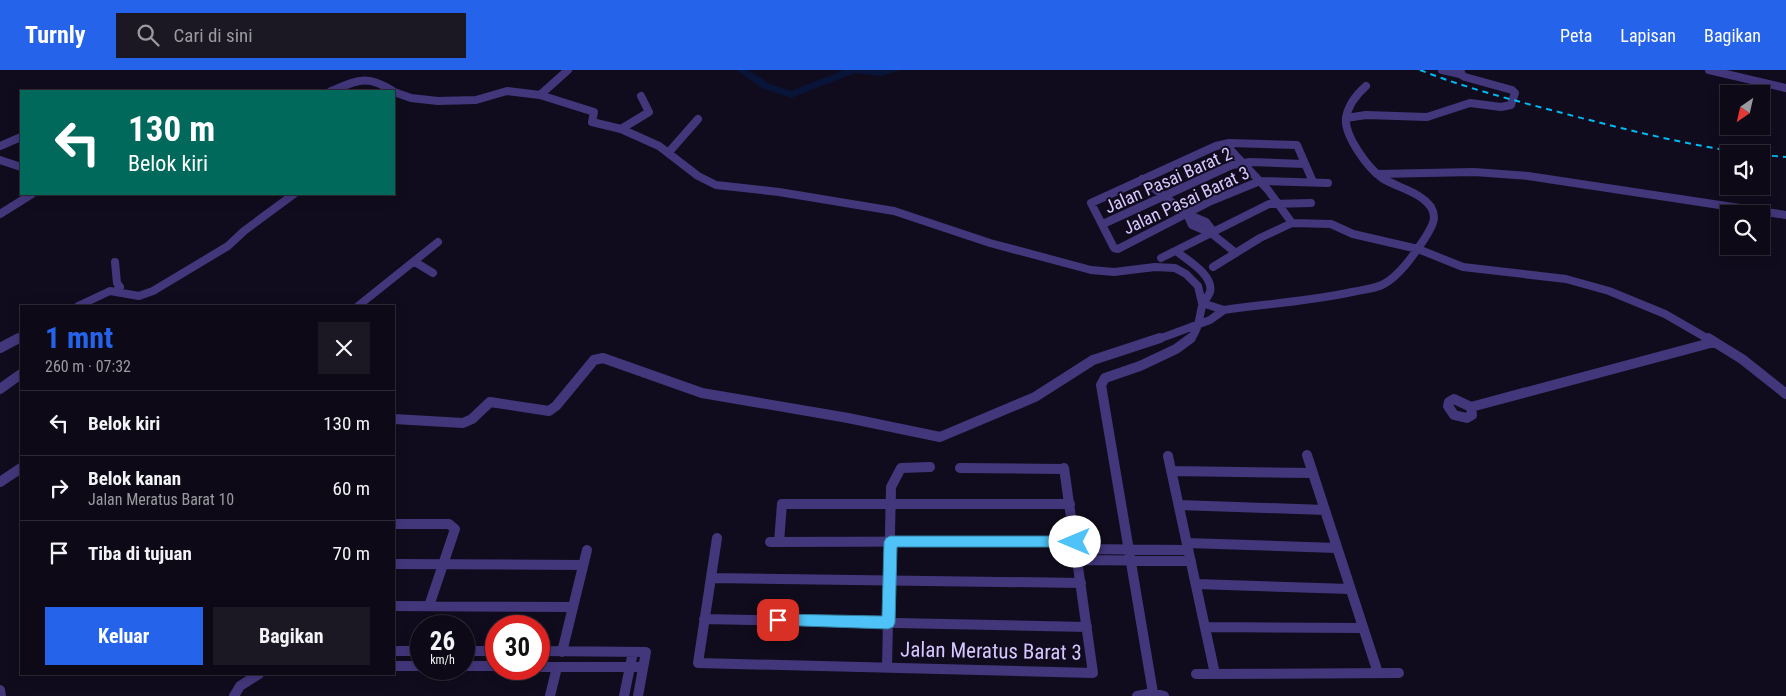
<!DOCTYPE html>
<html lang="id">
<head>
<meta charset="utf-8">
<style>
	:root { --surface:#0d0916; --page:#1b1723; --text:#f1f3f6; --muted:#9a9aa1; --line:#2d2a35; --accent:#2563eb }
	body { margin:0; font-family:"Roboto Condensed",sans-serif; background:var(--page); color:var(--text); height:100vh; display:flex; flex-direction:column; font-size:19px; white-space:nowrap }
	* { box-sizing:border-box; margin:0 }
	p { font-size:16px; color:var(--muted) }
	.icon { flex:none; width:28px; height:28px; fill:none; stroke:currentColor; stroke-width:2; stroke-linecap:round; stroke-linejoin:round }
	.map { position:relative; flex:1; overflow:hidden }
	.drawer { position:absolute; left:20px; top:235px; width:375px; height:370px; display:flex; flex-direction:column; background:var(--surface); border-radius:0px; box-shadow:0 2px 12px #0003,0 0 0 1px var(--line) }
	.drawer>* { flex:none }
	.banner { position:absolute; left:20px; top:20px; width:375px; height:105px; border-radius:0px; box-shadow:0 2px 12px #0003,0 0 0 1px var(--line); background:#00695c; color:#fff; overflow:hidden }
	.needle { width:32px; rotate:214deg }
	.tools { position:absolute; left:1720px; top:15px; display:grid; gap:10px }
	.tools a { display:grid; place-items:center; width:50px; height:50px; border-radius:0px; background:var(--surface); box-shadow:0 2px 12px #0003,0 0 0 1px var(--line); font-size:25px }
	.speed { position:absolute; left:410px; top:545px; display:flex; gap:10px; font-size:25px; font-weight:700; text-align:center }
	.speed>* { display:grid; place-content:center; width:65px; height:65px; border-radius:50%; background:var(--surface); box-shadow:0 2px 12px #0003,0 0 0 1px var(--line); line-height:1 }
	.speed small { font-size:12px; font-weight:400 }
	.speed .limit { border:8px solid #d22; background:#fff; color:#111 }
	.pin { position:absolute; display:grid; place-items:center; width:42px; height:42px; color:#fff; margin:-21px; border-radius:10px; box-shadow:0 2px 8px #0006 }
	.me { position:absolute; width:55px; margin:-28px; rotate:270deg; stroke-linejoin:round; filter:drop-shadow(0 0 4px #0008) }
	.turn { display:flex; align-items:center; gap:18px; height:105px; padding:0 25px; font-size:22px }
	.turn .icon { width:65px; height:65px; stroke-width:2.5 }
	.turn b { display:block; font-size:35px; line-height:42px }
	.round { display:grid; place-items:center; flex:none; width:52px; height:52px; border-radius:0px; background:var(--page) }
	.head { display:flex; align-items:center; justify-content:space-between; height:85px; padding:0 25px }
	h1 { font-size:30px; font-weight:700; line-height:38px; color:var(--accent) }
	.action { display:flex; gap:10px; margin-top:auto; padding:10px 25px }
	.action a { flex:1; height:58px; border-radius:0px; background:var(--accent); color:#fff; font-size:20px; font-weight:700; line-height:58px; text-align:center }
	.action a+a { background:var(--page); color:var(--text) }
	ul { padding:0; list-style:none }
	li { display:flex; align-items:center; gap:15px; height:65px; padding:0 25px; border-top:1px solid var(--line) }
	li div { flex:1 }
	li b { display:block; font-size:19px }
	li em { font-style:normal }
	header { display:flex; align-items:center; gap:30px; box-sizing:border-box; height:70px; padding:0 25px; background:var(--accent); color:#fff }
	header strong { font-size:24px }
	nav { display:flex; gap:28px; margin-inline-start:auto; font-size:18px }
	.search { width:350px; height:45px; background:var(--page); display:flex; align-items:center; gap:12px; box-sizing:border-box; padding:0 18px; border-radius:0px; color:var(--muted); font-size:19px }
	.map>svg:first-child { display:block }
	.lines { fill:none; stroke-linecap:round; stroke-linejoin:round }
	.river { fill:#091439; fill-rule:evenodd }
	.minor-far1 { stroke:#43377c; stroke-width:8 }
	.minor { stroke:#43377c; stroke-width:10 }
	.rail { stroke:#02b9f1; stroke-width:2; stroke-dasharray:6 5; stroke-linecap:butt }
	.route { fill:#4fc3f7; stroke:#337fa1 }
	.labels { text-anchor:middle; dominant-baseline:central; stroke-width:4; stroke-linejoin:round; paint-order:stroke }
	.street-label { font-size:18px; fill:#d6c8ff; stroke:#110c1d }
	.near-street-label { font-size:21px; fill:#d6c8ff; stroke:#110c1d }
</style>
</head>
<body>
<header>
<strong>Turnly</strong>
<div class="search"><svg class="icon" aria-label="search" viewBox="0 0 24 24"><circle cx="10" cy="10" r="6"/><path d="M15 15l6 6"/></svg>Cari di sini</div>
<nav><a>Peta</a><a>Lapisan</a><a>Bagikan</a></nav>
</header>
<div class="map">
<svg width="1786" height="626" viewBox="0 0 1786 626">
	<rect width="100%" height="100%" fill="#110c1d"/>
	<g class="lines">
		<path class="river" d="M736,0h12l22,14 21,7 53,-21h57l-20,6 -26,-3 -64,25 -29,-10z"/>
		<path class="minor-far1" d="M1442,0l18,4
			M1709,0l77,18
			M331,21c27,-11 36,-17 62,0
			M394,22l17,6 27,3 38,-1 31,-9 33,4 28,-25
			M540,25l54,17 -2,10 29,7 38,17 39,30 18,9 63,7 115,19 96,32 101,27 23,2 41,-5 20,1 11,6 12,12 4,17 22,7
			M1346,48l20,-3 61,2 43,-14 31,4 10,-2 4,-12 -3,-3 -47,-13 -5,-3 1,-4
			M621,59l28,-17 -8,-16
			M1225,74l43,46 24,33
			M0,76l21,-9
			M669,82l29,-33
			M0,90l21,7
			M1377,104l97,-2 54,4 258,39
			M1142,109l45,35 19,8 6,8 -1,3 25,20
			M1313,112l-16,-37 -68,-2 -13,3 -125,57 23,45 4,1 93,-48 49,-20 68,2
			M0,144l32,-20
			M1187,144l5,11 19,8
			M1103,154l129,-59 18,-3 55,2
			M1176,181c11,9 38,24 34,41 -2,6 -7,9 -8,14 -3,13 -3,23 -12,34
			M1161,188l108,-54 42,-1
			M115,192l2,21 3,4 -4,4
			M415,192l18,11
			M1213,197l47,-29 32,-15 39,1 22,10 65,15 45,18 103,12 43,12 56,23 45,26
			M78,236l32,-15 29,5 14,-5 75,-45 16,-15 50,-37
			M358,236l80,-64
			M16,270l5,-3
			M1156,270l54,-20 14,-10c42,-6 86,-9 128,-18 9,-2 21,-3 30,-7 17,-8 33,-32 43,-47 6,-10 13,-19 6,-31 -12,-16 -33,-19 -49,-29 -14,-10 -38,-42 -36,-60 2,-13 11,-24 20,-32"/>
		<path class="minor" d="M1708,268l34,21 44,35
			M0,278l19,-10
			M0,319l21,-15
			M1454,329l17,8 1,8 -5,3 -13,-3 -6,-9 1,-4z
			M1471,337l243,-65
			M394,349l69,4 9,-4 18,-17 59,9 7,-5 38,-46 9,-2 99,35 146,25 92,19 95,-40 58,-37 67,-22
			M1307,385l71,218
			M1168,386l47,218
			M960,398l104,1
			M1171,401l142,2
			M0,412l21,-14
			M1179,435l146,5
			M394,454h55l6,5 -26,77
			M717,468l-19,125 395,10 -29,-205
			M770,472l305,-1
			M779,472l3,-38h288
			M1187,473l150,5
			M1076,479l112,1
			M1078,490l113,1
			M394,494l189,1
			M711,508l370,5
			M1196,514l154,5
			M394,536l179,1
			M704,549l383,8
			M1205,557l158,1
			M394,581h27
			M464,581h32
			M539,581l107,1 -8,44
			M562,582l25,-102
			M394,596h27
			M464,596h32
			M539,597h104
			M887,597l4,-180 10,-19 29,-1
			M1196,604l203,-1
			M0,620l1,6
			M1153,623l-52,-308 4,-7 35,-12 36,-17 15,-11
			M234,626l6,-10 19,-12
			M550,626l7,-29
			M624,626l9,-44
			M1137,626l16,-3 11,3"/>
		<path class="rail" d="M1420,0c48,19 97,31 146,44 62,16 124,32 187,40
			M1761,85l25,2"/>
	</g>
	<path class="route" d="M890,466h185l4,2 2,4 -2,3 -4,2h-178l-2,76 -2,4 -5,2 -115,-4 -2,-5 2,-4 5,-2 104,2 2,-74 2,-4z"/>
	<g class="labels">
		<g class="street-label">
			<text transform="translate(1168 110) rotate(-24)">Jalan Pasai Barat 2</text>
			<text transform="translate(1186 130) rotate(-25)">Jalan Pasai Barat 3</text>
		</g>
		<g class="near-street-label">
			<text transform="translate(991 581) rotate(1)">Jalan Meratus Barat 3</text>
		</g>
	</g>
</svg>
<div class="tools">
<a><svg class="needle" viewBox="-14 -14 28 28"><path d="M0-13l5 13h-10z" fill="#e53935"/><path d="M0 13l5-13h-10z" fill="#9a9aa1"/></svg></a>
<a><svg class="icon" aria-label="sound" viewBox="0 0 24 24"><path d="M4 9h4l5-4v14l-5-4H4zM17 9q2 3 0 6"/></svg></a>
<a><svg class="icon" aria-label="search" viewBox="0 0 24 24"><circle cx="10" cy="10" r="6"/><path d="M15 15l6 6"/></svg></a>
</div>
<div class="speed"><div>26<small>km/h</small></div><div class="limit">30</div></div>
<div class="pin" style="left:778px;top:550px;background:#d93025"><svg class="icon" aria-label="arrive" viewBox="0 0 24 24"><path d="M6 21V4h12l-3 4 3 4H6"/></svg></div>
<svg class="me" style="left:1075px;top:472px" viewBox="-20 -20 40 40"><circle r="19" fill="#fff"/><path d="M0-13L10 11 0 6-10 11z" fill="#4fc3f7"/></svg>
<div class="banner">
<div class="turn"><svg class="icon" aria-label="left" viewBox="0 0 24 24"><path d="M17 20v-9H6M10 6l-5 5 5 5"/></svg><div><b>130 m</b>Belok kiri</div></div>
</div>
<section class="drawer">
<div class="head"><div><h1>1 mnt</h1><p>260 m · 07:32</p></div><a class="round"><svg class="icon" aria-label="close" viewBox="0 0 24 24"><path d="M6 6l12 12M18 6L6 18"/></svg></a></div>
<ul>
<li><svg class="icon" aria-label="left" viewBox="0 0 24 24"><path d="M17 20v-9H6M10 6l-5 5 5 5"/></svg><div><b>Belok kiri</b></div><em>130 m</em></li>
<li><svg class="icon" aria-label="right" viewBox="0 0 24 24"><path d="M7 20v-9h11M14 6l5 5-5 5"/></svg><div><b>Belok kanan</b><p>Jalan Meratus Barat 10</p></div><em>60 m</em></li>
<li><svg class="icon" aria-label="arrive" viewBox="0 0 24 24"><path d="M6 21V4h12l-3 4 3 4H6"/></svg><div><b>Tiba di tujuan</b></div><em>70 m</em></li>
</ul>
<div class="action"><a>Keluar</a><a>Bagikan</a></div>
</section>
</div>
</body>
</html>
